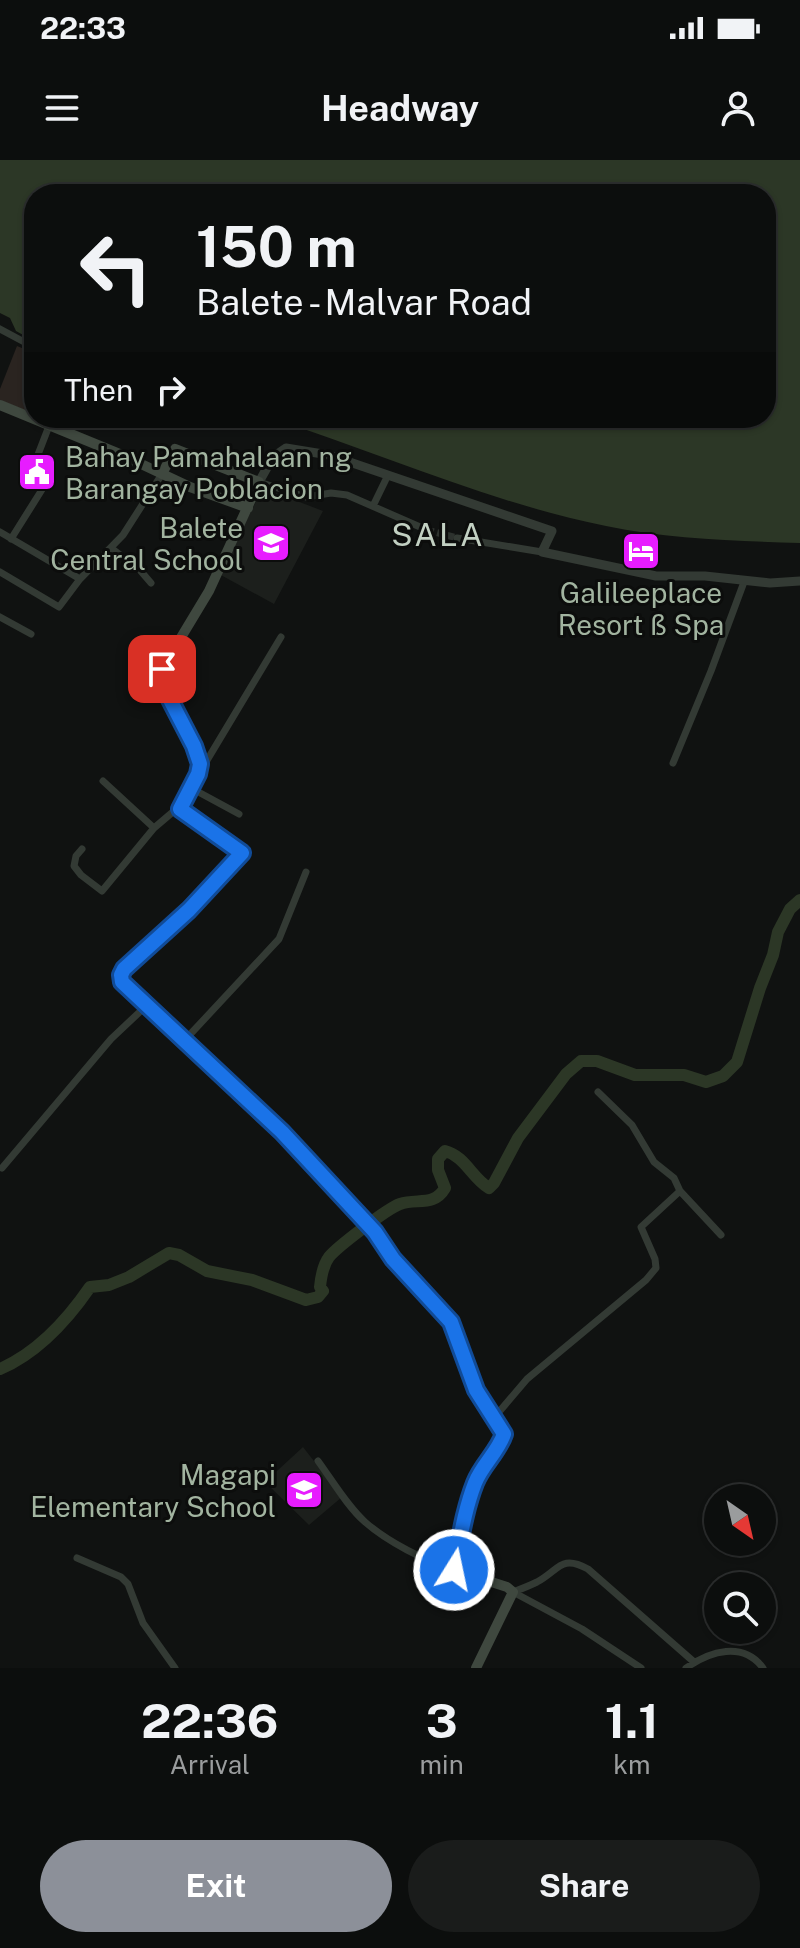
<!DOCTYPE html>
<html lang="en">
<head>
<meta charset="utf-8">
<style>
	:root { --surface:#0c0e0d; --page:#1a1c1b; --text:#f1f3f6; --muted:#9a9c9d; --line:#2c2e2e; --accent:#8c9099 }
	body { margin:0; font-family:"Public Sans",sans-serif; background:var(--page); color:var(--text); height:100vh; display:flex; flex-direction:column; font-size:30px; white-space:nowrap }
	* { box-sizing:border-box; margin:0 }
	p { font-size:26px; color:var(--muted) }
	.icon { flex:none; width:44px; height:44px; fill:none; stroke:currentColor; stroke-width:2; stroke-linecap:round; stroke-linejoin:round }
	.map { position:relative; height:1508px; overflow:hidden }
	.details { display:flex; flex-direction:column; background:var(--surface); flex:1 }
	.details>* { flex:none }
	.banner { position:absolute; left:24px; top:24px; width:752px; height:244px; border-radius:32px; box-shadow:0 2px 6px #0004,0 0 0 2px var(--line); background:#0c0e0d; color:var(--text); overflow:hidden }
	.needle { width:52px; rotate:146deg }
	.fabs { position:absolute; left:704px; top:1324px; display:grid; gap:16px }
	.fabs a { display:grid; place-items:center; width:72px; height:72px; border-radius:50%; background:var(--surface); box-shadow:0 2px 6px #0004,0 0 0 2px var(--line); font-size:40px }
	.pin { position:absolute; display:grid; place-items:center; width:68px; height:68px; color:#fff; margin:-34px; border-radius:16px; box-shadow:0 4px 12px #0006 }
	.me { position:absolute; width:88px; margin:-44px; rotate:10deg; stroke-linejoin:round; filter:drop-shadow(0 0 6px #0008) }
	.turn { display:flex; align-items:center; gap:28px; height:168px; padding:0 40px; font-size:36px }
	.turn .icon { width:104px; height:104px; stroke-width:2.5 }
	.turn b { display:block; font-size:56px; line-height:68px }
	.then { display:flex; align-items:center; height:76px; padding:0 40px; background:#0003; gap:16px; font-size:30px }
	.eta { display:flex; justify-content:space-evenly; align-items:center; height:136px; text-align:center }
	.eta b { font-size:48px; font-weight:700; line-height:56px }
	.primary-button { display:flex; gap:16px; margin-top:auto; padding:16px 40px }
	.primary-button a { flex:1; height:92px; border-radius:48px; background:var(--accent); color:#fff; font-size:32px; font-weight:700; line-height:92px; text-align:center }
	.primary-button a+a { background:var(--page); color:var(--text) }
	.status { display:flex; justify-content:space-between; align-items:center; height:56px; padding:0 40px; background:var(--surface); direction:ltr }
	.status svg { height:22px; fill:currentColor }
	header { display:flex; justify-content:space-between; align-items:center; height:104px; padding:0 40px; background:var(--surface); font-size:36px; font-weight:700 }
	.map>svg:first-child { display:block }
	.built { fill:#1c1f1c }
	.green { fill:#2a2420 }
	.water { fill:#2c3726 }
	.lines { fill:none; stroke-linecap:round; stroke-linejoin:round }
	.river { stroke:#2c3726; stroke-width:12 }
	.minor-tunnel { stroke:#2d322e; stroke-width:7; stroke-dasharray:7 3.5; stroke-linecap:butt }
	.minor { stroke:#333a34; stroke-width:7 }
	.tertiary { stroke:#333a34; stroke-width:9 }
	.secondary { stroke:#3f483f; stroke-width:10 }
	.route-casing { stroke:#114b97; stroke-width:20 }
	.route { stroke:#1a73e8; stroke-width:14 }
	.labels { text-anchor:middle; dominant-baseline:central; stroke-width:6; stroke-linejoin:round; paint-order:stroke }
	.poi-label { font-size:28px; fill:#a2b4a0; stroke:#0c0d0c; text-anchor:end }
	.quarter-label { font-size:32px; letter-spacing:2px; fill:#c2d0c2; stroke:#0c0d0c }
</style>
</head>
<body>
<div class="status"><b>22:33</b><svg viewBox="0 0 49 12"><path d="M0 12V9h3v3zM5 12V6h3v6zM10 12V3h3v9zM15 12V0h3v12zM26 1h20v11H26zM47 4h2v5h-2z"/></svg></div>
<header><svg class="icon" aria-label="menu" viewBox="0 0 24 24"><path d="M4 6h16M4 12h16M4 18h16"/></svg>Headway<svg class="icon" aria-label="person" viewBox="0 0 24 24"><circle cx="12" cy="8" r="4"/><path d="M4 21q1-7 8-7t8 7"/></svg></header>
<div class="map">
<svg width="800" height="1508" viewBox="0 0 800 1508">
	<rect width="100%" height="100%" fill="#101211"/>
	<path class="built" d="M263,328l60,23 -49,93 -55,-30z
		M303,1287l39,50 -33,28 -44,-43z"/>
	<path class="green" d="M17,186l17,7v61l-34,-14v-11z"/>
	<path class="water" d="M0,0h800v383c-64,-2 -130,-4 -194,-17 -115,-23 -223,-72 -335,-108h495v-224h-732v147l-18,-10 -6,-13 -10,-5z"/>
	<g class="lines">
		<path class="river" d="M0,1209c37,-16 68,-50 90,-82l19,-2 20,-8 40,-24 10,2 28,16 45,9 54,20 12,-3 5,-6 -3,-4c1,-10 3,-22 9,-30 8,-10 59,-49 71,-53 17,-6 34,3 45,-16l-7,-18v-11l7,-8c20,5 27,27 44,37l5,-5 24,-45 48,-64 15,-13h16l38,14h49l22,7 17,-6 14,-14 23,-74 13,-33 5,-23 12,-23 10,-9"/>
		<path class="minor-tunnel" d="M427,370l30,8"/>
		<path class="minor" d="M0,169l28,15
			M259,322l47,15 25,-4 16,2 80,35
			M373,346l15,-31
			M0,372l80,47
			M457,378l85,14
			M11,379l32,-51 -1,-5 -10,-6v-7l17,-44
			M111,388l28,21 12,14
			M0,412l59,35 21,-28 43,-44 39,-61
			M0,457l31,17
			M673,603l38,-92 33,-89
			M200,612l81,-135
			M103,621l51,47 20,-17 6,-2
			M191,628l48,26
			M82,689l-6,7 -2,10 7,9 21,16 52,-63
			M183,882l96,-103 27,-67
			M2,1008l109,-129 35,-33
			M680,1031l41,44
			M493,1259l34,-40 119,-99 10,-12 -1,-9 -14,-32 39,-36 -6,-13 -20,-16 -22,-37 -34,-33
			M318,1301c14,19 29,45 47,61 24,21 59,38 89,48
			M77,1398l44,19 7,7 15,39 32,45
			M513,1432c8,-3 16,-6 24,-10 22,-12 24,-28 51,-13l106,93
			M513,1432l69,37 59,39
			M686,1508c24,-17 57,-27 77,0"/>
		<path class="tertiary" d="M259,322l14,-25 13,-9 43,7 223,76 -10,21 114,24h49l65,7 30,-2"/>
		<path class="secondary" d="M0,245l122,50 68,32 58,21
			M162,314l13,-25 84,33 -50,109 -47,78 2,19 30,58 6,18 -2,10 -18,35 60,40 2,4 -53,57 -65,59 -3,6 1,7 160,150 93,100 18,27 58,63 25,68 28,44c-5,18 -22,31 -29,49 -12,28 -15,58 -21,87l53,17 6,5 -37,76"/>
	</g>
	<g class="lines">
		<g class="route-casing">
			<path id="route" d="M162,509l2,19 30,58 6,18 -2,10 -18,35 62,44 -53,57 -65,59 -3,6 1,7 160,150 93,100 18,27 58,63 25,68 28,44c-6,18 -22,31 -29,49 -11,28 -15,58 -21,87"/>
		</g>
		<use href="#route" class="route"/>
	</g>
	<defs>
		<g id="civic-square" transform="scale(2)"><rect x="-9" y="-9" width="18" height="18" rx="4" fill="#e71cff" stroke="#0c0d0c"/><path d="M-.6-6.5H3V-4.5H.6V-3L4-1V1h2V6H-6V1h2V-1L-.6-3ZM-1.2 2.5V6h2.4V2.5Z" fill="#fff"/></g>
		<g id="school-square" transform="scale(2)"><rect x="-9" y="-9" width="18" height="18" rx="4" fill="#e71cff" stroke="#0c0d0c"/><path d="M0-5L7-2L0 1L-7-2ZM-4 1L0 2.5L4 1V4Q0 6-4 4Z" fill="#fff"/></g>
		<g id="hotel-square" transform="scale(2)"><rect x="-9" y="-9" width="18" height="18" rx="4" fill="#e71cff" stroke="#0c0d0c"/><path d="M-6-4.5h1.5V1H6V5H4.5V3h-9V5H-6ZM-4 0a1.8 1.8 0 1 1 3.6 0ZM.5 0V-2.5h3Q6-2.5 6 0Z" fill="#fff"/></g>
	</defs>
	<g fill-rule="evenodd">
		<use href="#civic-square" x="37" y="312"/>
		<use href="#school-square" x="271" y="383"/>
		<use href="#hotel-square" x="641" y="391"/>
		<use href="#school-square" x="304" y="1330"/>
	</g>
	<g class="labels">
		<g class="poi-label">
			<text x="65" y="296" text-anchor="start">Bahay Pamahalaan ng<tspan x="65" dy="32">Barangay Poblacion</tspan></text>
			<text x="243" y="367">Balete<tspan x="243" dy="32">Central School</tspan></text>
			<text x="641" y="432" text-anchor="middle">Galileeplace<tspan x="641" dy="32">Resort ß Spa</tspan></text>
			<text x="276" y="1314">Magapi<tspan x="276" dy="32">Elementary School</tspan></text>
		</g>
		<g class="quarter-label">
			<text x="438" y="374">SALA</text>
		</g>
	</g>
</svg>
<div class="fabs">
<a><svg class="needle" viewBox="-14 -14 28 28"><path d="M0-13l5 13h-10z" fill="#e53935"/><path d="M0 13l5-13h-10z" fill="#9a9c9d"/></svg></a>
<a><svg class="icon" aria-label="search" viewBox="0 0 24 24"><circle cx="10" cy="10" r="6"/><path d="M15 15l6 6"/></svg></a>
</div>
<div class="pin" style="left:162px;top:509px;background:#d93025"><svg class="icon" aria-label="arrive" viewBox="0 0 24 24"><path d="M6 21V4h12l-3 4 3 4H6"/></svg></div>
<svg class="me" style="left:454px;top:1410px" viewBox="-20 -20 40 40"><circle r="17" fill="#1a73e8" stroke="#fff" stroke-width="3"/><path d="M0-11L8 9 0 5-8 9z" fill="#fff"/></svg>
<div class="banner">
<div class="turn"><svg class="icon" aria-label="left" viewBox="0 0 24 24"><path d="M17 20v-9H6M10 6l-5 5 5 5"/></svg><div><b>150 m</b>Balete - Malvar Road</div></div>
<div class="then">Then<svg class="icon" aria-label="right" viewBox="0 0 24 24"><path d="M7 20v-9h11M14 6l5 5-5 5"/></svg></div>
</div>
</div>
<section class="details">
<div class="eta">
<div><b>22:36</b><p>Arrival</p></div>
<div><b>3</b><p>min</p></div>
<div><b>1.1</b><p>km</p></div>
</div>
<div class="primary-button"><a>Exit</a><a>Share</a></div>
</section>
</body>
</html>
